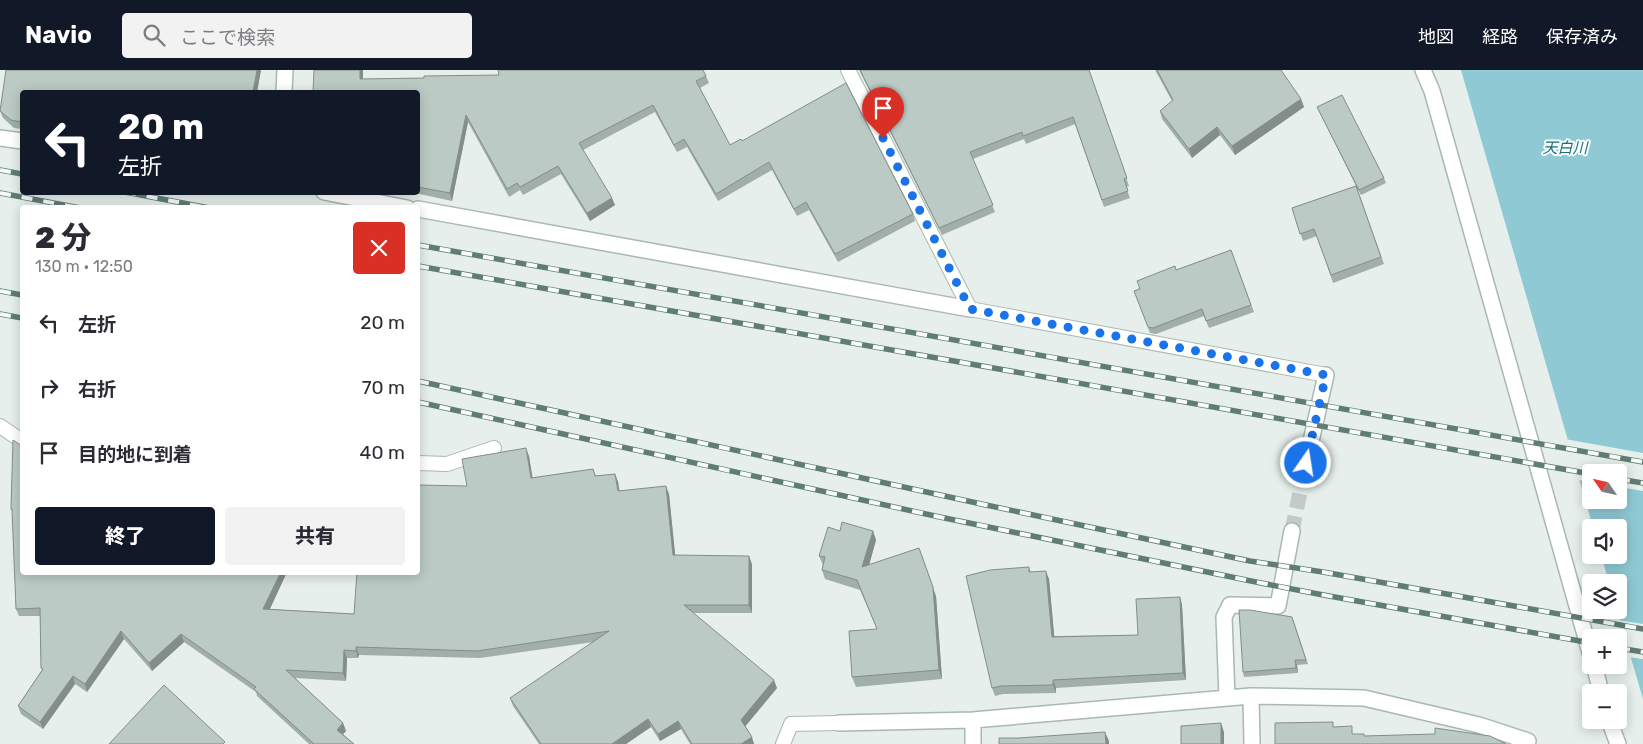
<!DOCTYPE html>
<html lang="ja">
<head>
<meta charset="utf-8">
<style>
	:root { --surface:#fff; --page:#f2f2f3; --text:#2b2b33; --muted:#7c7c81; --accent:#111827 }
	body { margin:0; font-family:Rubik,"Noto Sans JP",sans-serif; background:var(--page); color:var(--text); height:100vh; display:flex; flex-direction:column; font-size:19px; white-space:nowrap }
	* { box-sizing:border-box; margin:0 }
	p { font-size:16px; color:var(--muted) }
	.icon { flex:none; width:28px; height:28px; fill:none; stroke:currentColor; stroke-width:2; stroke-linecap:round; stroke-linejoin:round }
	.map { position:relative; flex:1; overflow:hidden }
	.drawer { position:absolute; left:20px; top:135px; width:400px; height:370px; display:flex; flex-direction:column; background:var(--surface); border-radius:5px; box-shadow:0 2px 12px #0003 }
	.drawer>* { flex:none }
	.top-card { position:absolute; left:20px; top:20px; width:400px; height:105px; border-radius:5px; box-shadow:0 2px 12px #0003; background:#111827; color:#fff; overflow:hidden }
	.needle { width:32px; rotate:304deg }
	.tools { position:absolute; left:1582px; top:394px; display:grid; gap:10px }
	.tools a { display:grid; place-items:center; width:45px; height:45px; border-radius:5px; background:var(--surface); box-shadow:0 2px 12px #0003; font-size:25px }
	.pin { position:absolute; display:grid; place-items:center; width:42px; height:42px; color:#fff; margin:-51px -21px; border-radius:50% 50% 50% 0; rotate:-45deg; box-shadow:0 0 5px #0007 }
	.pin .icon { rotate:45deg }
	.me { position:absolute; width:55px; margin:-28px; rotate:13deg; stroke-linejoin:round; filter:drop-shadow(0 0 4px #0008) }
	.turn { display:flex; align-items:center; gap:18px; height:105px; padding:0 15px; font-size:22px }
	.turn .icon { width:65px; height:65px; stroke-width:2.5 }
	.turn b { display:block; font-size:35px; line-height:42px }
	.round { display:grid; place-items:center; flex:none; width:52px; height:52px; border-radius:5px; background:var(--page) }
	.summary { display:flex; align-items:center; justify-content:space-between; height:85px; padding:0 15px }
	h1 { font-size:30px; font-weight:800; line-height:38px }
	.button { display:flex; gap:10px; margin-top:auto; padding:10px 15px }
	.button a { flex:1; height:58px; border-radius:5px; background:var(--accent); color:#fff; font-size:20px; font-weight:800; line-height:58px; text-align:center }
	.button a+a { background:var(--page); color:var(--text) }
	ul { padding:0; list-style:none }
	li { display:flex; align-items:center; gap:15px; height:65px; padding:0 15px }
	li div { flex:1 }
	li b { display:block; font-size:19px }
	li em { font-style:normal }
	header { display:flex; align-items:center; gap:30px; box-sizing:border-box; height:70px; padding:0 25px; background:var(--accent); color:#fff }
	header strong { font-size:24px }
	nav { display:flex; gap:28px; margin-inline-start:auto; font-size:18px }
	.search { width:350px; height:45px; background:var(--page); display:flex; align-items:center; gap:12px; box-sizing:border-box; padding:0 18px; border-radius:5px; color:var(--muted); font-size:19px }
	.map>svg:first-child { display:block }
	.water { fill:#8ec9d4; fill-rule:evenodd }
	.pier { fill:#e6efeb }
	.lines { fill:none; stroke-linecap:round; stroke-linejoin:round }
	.street-tunnel { stroke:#bfccc8; stroke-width:15; stroke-dasharray:15 8; stroke-linecap:butt }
	.lane-casing { stroke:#a8b8b2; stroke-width:16 }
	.street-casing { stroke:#a8b8b2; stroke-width:18 }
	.lane { stroke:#fff; stroke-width:14 }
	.street { stroke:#fff; stroke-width:15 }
	.rail-casing { stroke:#5f7d75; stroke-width:5.5 }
	.rail { stroke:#f7fbf9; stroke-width:4; stroke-dasharray:11; stroke-linecap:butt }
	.wall { fill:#a1aea9 }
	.shaded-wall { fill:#838d89 }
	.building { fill:#bbcac4; stroke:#838d89 }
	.route { stroke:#1a73e8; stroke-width:9; stroke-dasharray:0 16.2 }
	.labels { text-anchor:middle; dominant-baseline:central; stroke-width:4; stroke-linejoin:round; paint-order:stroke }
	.water-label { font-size:15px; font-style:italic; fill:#1c6f80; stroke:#f7fbf9 }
</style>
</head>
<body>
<header>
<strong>Navio</strong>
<div class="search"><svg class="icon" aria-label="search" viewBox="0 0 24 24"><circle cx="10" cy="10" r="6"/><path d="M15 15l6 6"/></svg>ここで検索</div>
<nav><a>地図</a><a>経路</a><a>保存済み</a></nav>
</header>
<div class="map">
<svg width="1643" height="674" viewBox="0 0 1643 674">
	<rect width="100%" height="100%" fill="#e6efeb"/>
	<path class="water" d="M1461,0h182v629l-26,-89h2v-28h-10l-8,-27h18v-27l-26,-1zM1591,402h28v28h-28z"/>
	<path class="pier" d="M1565,369l78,14v38l-24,-4v-15h-28v10l-14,-2z
		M1618,550l25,4v35l-15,-2z"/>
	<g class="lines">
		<path class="street-tunnel" d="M1292,461l14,-68"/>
		<g class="lane-casing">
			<path id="lane" d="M848,0l122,239 356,66
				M0,356l22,15
				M418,393l29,1 47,-16
				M783,674l8,-20 48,-1"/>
		</g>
		<g class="street-casing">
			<path id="street" d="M1423,0l9,21 159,565
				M284,22l1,-22
				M0,68l22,3
				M324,122l83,16
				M418,139l552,100
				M1306,393l20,-88
				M1594,595l7,27
				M1251,626l1,48
				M1227,628l-3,-81 6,-12 48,1 14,-75
				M1609,650l9,24
				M839,653l134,-3 278,-24 113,2 115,27 49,16
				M973,674v-24"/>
		</g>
		<use href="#lane" class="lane"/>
		<use href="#street" class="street"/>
		<g class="rail-casing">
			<path id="rail" d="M0,100l22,4
				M125,122l84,16
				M0,123l80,15
				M418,175l1225,217
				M418,196l1173,208
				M0,221l22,4
				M0,244l22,4
				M418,311l568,124 264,56 73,11 320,57
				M418,332l517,114 316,65 67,13 273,49
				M1619,409l24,4
				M1619,578l24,4"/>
		</g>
		<use href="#rail" class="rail"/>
	</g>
	<path class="wall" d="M6,0h255l-4,22h-235v37l-8,-1 -11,-10 -3,-7z
		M314,0h49v9l343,-3 3,7 -9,5 30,57 12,-4 171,73 2,7 -77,41 -29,-52 -12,6 -25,-46 -54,31 -31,-54 -10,5 -22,-40 -72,38 32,55 -25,16 -29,-47 -38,21 -3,-5 -11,7 -41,-75 -16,79 -42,-9h8v-100z
		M859,0h230l40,116 -3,1 4,11 -26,9 -29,-83 -49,20 -2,-5 -51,20 22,53 -53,23z
		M1155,0h125l21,29 3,8 -69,48 -15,-20 -28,23 -30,-39 -2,-8 12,-10z
		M1317,37l67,71 2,5 -25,12 -4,-7 27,76 -51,19 -16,-47 -14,5 -11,-33 64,-22z
		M1231,180l23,62 -45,16 -5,-12 -48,18 -6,-1 -16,-42 42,-21z
		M22,376v126h265l-17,37 84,5 113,-128 62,-30 3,22 61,-9 3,7 19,-2 3,8 1,9 50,3 6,61 77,9v49h-59l84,75 -32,38 9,18h-64l-9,-15 -21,12 -9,-14 -25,17h-87l-26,-38 -3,-8 84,-56 -114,16 -121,-3 -1,3h-11l-1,23 -51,-3 48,45 3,8 -3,3 11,10h-45l-52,-48 -1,-4 -72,-50 -32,29 -28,-32 -37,53 -12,-8 -32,45 -22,-15 -3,-8 24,-36 -1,-2 -1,-52h-21l-3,-7 -3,-97 -2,-3z
		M840,461h33l3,9 -7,25 67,31 6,83 -86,8 -4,-10 25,-48 -17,-39 -35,-11 -3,-9 1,-5 -4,-9z
		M1029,497l2,5 18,7 5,57 84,-1 42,-38 2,8 4,75 -130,8v5l-53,1 -8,2 -3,-8z
		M1292,547l16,47 -11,1 1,8 -54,4 -1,-5z"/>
	<path class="shaded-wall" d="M257,0h4l-4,22h-4z
		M360,0h3v17l-3,-8z
		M1301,29l3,8 -69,48 -3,-9z
		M466,45l2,7 -16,79 -2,-8z
		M1217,57l3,8 -28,23 -3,-9z
		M612,128l3,7 -25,16 -3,-8z
		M526,378l3,8 5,30 -3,-8z
		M615,404l3,8 3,17 -3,-8z
		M666,416l3,8 7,69 -3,-8z
		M873,461l3,9 -10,36 -4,-9z
		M919,478l17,48 6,83 -3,-9z
		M749,486l3,8v49l-3,-8z
		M1046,501l3,8 6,65 -3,-7z
		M281,502h6l-21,45 -3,-8z
		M1180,527l2,8 4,75 -3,-7z
		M121,561l3,8 -37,53 -2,-8z
		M181,564l3,8 -32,29 -3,-8z
		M356,577l3,8 -1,3 -2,-7z
		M344,580l3,8 -1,23 -3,-8z
		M1295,590l2,5 1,8 -2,-5z
		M73,606l2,8 -32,45 -3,-7z
		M774,610l3,8 -33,40 -3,-8z
		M1053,610l3,8v5l-3,-8z
		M648,649l3,8 -25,17h-14z
		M678,651l3,8 -21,12 -2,-7z
		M343,653l3,8 -6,6 -3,-7z
		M1221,653l3,9v12h-3z
		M1105,662l4,9v3h-3z
		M752,667l2,7h-13z"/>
	<path class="building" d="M6,0h251l-4,22h-231v30l-11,-2 -11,-9z
		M314,0h46v9l64,-1v-2l75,-1 -1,-5h205l3,6 -10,5 34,64 11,-6 1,2 104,-58 67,131 -78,40 -29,-52 -12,7 -25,-47 -53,32 -32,-55 -10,6 -21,-40 -74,38 33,55 -25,15 -29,-47 -38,21 -3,-4 -10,6 -41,-74 -16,78 -32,-6v-95h-105z
		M860,0h229l38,108 -3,1 4,12 -26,9 -29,-83 -50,19 -1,-4 -52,20 23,53 -54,23z
		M1157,0h124l20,29 -69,47 -15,-19 -28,22 -29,-38 13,-11z
		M1342,25l42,83 -25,12 -42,-83z
		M1356,116l25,71 -50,18 -17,-46 -14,5 -8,-26z
		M1231,180l20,55 -45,16 -4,-12 -49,19 -5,-1 -14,-36 6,-2 -3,-8 38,-15 1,4z
		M13,370l9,6v126h259l-18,37 91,5 3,-42h61v-87l49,1 -5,-27 64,-11 5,30 62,-9 2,7 20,-2 3,17 48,-5 7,69 76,1v49h-65l90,75 -33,40 11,17 -11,7h-49l-14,-23 -20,13 -10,-15 -36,25h-71l-31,-46 99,-67 -132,20 -121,-4v4l-12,-1 -1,23 -57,-3 57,53 -6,7 17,14h-40l-60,-55 2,-2 -75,-53 -32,29 -28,-32 -36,53 -12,-8 -33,46 -22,-16 25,-37 -2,-1 -1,-60 -24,1 -4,-100h-1z
		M842,452l31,9 -11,36 57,-19 14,39 6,83 -87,7 -3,-46 28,-2 -20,-49 -35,-10 3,-13 -6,-1 9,-29 12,4z
		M1029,497v5l17,-1 6,66 86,-2 -2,-36 44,-2 3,76 -130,7v5l-52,1 -9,2 -26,-112 24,-6z
		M1239,540h11l42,7 14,43h-11l1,8 -53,4z
		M164,615l61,57 -2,2h-114z
		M1333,652v5l19,-1v8h12v2l71,-2v-6l55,8 16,8h-231v-21z
		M1221,653v21h-40v-18z
		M1105,662l1,12h-107v-6h19z"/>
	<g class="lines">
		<path class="route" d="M883,68l87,171 356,66 -20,88"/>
	</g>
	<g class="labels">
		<g class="water-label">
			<text x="1565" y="78">天白川</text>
		</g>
	</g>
</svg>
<div class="tools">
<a><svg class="needle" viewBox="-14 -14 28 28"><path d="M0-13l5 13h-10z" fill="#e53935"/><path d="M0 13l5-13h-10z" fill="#7c7c81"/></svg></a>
<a><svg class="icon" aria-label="sound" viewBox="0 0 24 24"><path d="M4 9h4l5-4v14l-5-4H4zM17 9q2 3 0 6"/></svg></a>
<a><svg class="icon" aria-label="layers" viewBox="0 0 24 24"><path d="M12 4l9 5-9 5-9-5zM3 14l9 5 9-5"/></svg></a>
<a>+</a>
<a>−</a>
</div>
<div class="pin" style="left:883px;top:68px;background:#d93025"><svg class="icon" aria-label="arrive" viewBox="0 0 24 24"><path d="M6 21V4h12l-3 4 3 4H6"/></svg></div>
<svg class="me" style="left:1306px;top:393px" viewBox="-20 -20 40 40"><circle r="17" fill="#1a73e8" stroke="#fff" stroke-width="3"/><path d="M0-11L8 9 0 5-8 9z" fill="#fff"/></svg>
<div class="top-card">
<div class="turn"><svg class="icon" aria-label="left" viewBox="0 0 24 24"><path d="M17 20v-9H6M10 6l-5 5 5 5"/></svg><div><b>20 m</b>左折</div></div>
</div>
<section class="drawer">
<div class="summary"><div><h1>2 分</h1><p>130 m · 12:50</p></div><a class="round" style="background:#d93025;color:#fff"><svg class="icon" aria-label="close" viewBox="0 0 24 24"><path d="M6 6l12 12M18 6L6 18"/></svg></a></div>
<ul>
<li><svg class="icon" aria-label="left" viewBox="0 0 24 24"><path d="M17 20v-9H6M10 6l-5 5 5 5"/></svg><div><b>左折</b></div><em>20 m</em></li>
<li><svg class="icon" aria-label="right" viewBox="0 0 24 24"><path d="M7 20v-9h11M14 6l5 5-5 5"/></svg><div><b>右折</b></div><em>70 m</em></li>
<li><svg class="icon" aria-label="arrive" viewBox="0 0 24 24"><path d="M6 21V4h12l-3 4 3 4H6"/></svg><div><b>目的地に到着</b></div><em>40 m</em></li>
</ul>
<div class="button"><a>終了</a><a>共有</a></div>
</section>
</div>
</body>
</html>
